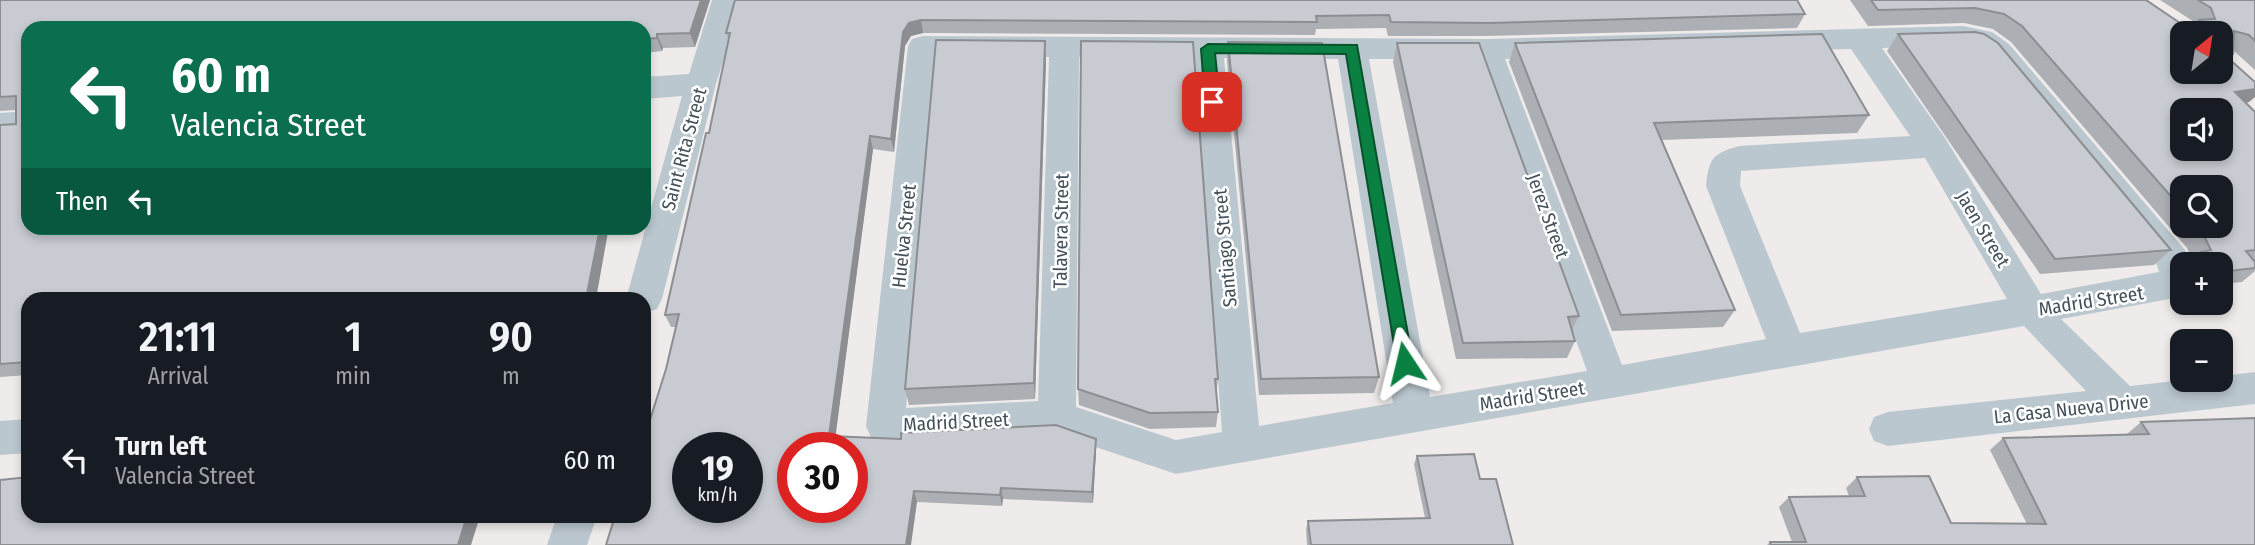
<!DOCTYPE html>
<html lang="en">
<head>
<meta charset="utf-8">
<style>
	:root { --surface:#171b24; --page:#242831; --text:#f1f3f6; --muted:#9ea1a6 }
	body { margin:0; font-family:"Fira Sans Condensed",sans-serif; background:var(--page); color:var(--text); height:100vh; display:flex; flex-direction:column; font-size:26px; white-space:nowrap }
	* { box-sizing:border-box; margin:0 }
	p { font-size:23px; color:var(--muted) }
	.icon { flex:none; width:38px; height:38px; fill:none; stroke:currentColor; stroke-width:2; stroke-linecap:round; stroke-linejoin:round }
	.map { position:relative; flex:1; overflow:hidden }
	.panel { position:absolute; left:21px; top:292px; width:630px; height:231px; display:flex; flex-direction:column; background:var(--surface); border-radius:21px; box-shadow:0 4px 10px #0003 }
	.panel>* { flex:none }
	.banner { position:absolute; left:21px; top:21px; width:630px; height:214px; border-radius:21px; box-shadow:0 4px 10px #0003; background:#0b6e4f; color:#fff; overflow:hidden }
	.needle { width:46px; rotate:30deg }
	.tools { position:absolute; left:2170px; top:21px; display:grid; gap:14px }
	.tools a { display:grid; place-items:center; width:63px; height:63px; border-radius:14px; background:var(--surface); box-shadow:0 4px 10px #0003; font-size:35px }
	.speed { position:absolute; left:672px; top:432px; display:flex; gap:14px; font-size:35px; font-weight:700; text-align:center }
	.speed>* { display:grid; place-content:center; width:91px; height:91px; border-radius:50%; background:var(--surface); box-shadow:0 4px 10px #0003; line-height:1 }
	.speed small { font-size:18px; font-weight:400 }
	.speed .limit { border:10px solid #d22; background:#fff; color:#111 }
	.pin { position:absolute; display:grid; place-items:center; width:60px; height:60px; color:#fff; margin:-30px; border-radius:14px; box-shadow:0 4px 10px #0006 }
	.me { position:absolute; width:77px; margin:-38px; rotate:350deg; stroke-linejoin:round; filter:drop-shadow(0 0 5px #0008) }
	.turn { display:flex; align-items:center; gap:24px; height:147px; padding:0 35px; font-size:32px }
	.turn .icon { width:91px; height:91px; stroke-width:2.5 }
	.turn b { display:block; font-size:49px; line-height:60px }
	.then { display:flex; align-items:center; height:66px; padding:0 35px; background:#0003; gap:14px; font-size:26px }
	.eta { display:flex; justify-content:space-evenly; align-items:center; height:119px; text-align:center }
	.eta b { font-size:42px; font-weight:600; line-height:49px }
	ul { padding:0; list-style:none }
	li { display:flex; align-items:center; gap:21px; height:98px; padding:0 35px }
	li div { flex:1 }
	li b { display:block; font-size:26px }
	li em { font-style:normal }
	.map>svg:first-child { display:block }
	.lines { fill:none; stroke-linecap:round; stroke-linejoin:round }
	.street { fill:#bbc7cf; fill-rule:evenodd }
	.wall { fill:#acafb4; fill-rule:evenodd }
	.shaded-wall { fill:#8c8e92 }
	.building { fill:#c8cbd1; stroke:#8c8e92; stroke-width:2; fill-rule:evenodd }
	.route { fill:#0b8043; stroke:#07532c; stroke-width:2 }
	.labels { text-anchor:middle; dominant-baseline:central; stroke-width:5; stroke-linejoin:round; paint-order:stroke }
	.street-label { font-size:19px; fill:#435059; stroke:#fff }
</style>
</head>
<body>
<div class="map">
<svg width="2255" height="545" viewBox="0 0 2255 545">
	<rect width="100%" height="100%" fill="#efebeb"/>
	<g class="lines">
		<path class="street" d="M712,0h30l-26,84 -54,215 -5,10 -13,4v-14h-18l56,-203 -38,3v-22l45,-3z
			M1963,26l29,6 17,12 176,206 7,14h-10v29l-7,5 -114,21 69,67 54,-6h37v-4l34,-4v32l-367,42 -14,-5 -5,-12 5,-12 14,-5 198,-21 -62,-65 -848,148 -119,-40 -172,9 -14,-5 -5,-12 42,-380 4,-7 11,-3 563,3zM1963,46l10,2 14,10 170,207 2,7 -118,22 -96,-156 -63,-90zM1851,49l59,87 -171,10c-27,8 -30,12 -33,40l60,153 -144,26 -117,-306zM937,56l112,1 -11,344 -132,7zM1079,57l115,1 28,374 -46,8 -100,-33zM1224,58l114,1 55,344 -134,23zM1369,59h106l112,312 -157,26zM1925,158l82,141 -207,34 -60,-147 1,-15z
			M28,111v24l-28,2v-24z
			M28,419v34l-28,2v-34z
			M557,516h40l-10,29h-40z"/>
	</g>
	<path class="wall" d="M0,0h710l-15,47 -32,1 -1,3 -18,2v-25h-616v200h578l2,4 -580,67v76l-28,2v-252l16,-1v-14l-16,1z
		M735,0l1070,14 -8,14 -311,8h-98l-2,-8 -70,1 -1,6 -392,-2 -12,3 -6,10 -11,106 -21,-3 -38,288 261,13 -3,53 -90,-4 -1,7 -85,-4 -273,14 22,-147 10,-42h-5l-6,-12 44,-182 20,-92 -3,-8z
		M1850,0h296l40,27 6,1 4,-5 -36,-23h95v70l-21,-19 -1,3 -4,5 20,43 -4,1 10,10v158l-13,11 -21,2v-20h-34l5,-4 -5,-12 -176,-206 -18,-13 -29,-6 -96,3zM2182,187l39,39h-39z
		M1898,34l273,216 -17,15 -114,9 -153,-223z
		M1228,42l151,335 -5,16 -115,2 -32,-334z
		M1397,43l182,273 -7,14 3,11 -8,17 -111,1 -63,-297z
		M1515,43l354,72 -12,18 -196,7 74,170 -12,17 -111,4 -103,-269z
		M1046,60l-11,339 -126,6 -4,-16z
		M1218,379l-2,16 2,17 -2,15 -66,2 -71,-24 -1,-16z
		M2141,422l114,123h-488l3,-3h22l-13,-35 10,-10 60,-1 -3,-8 11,-11 94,46 76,1 -37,-74 13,-12 125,-3 -1,-1z
		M1417,456l63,23 33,66h-206l-1,-16 2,-8 117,-3 -11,-54z"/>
	<path class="shaded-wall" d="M701,0h9l-15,47 -5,-14z
		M921,20l2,13 -12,3 -6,10 -11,106 -3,-13 12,-107 6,-9z
		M657,34l6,14 -1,3 -5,-13z
		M1045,41l1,19 -11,339 -1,-16z
		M2255,89v8l-6,5 -30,6 16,-16z
		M870,136l3,13 -39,299 -5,-12z
		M600,228h6l2,4 -12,67h-10z
		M1096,439v11l-3,53 -1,-11z
		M1001,488l2,11 -1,7 -2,-11z
		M914,491l3,11 -6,43h-5z
		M467,516h13l-9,29h-13z"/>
	<path class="building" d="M0,0h701l-11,33 -33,1v4l-13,1v-11h-616v200h572l-14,71h-558v63l-28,2v-239l16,-1v-28l-16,1z
		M735,0h1062l8,14 -315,9 -99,-1 -2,-7 -73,1 1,6 -396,-2 -12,3 -6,9 -12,107 -21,-3 -41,300 72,3v-6l155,-8 40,14 -4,53 -91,-4 -1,7 -86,-4 -8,54h-300l9,-29h29v-77l22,-70 13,-55 -14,1 41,-182h3l21,-100h-4zM688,448h59v60h-59zM793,448h59v60h-59z
		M1871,0h275l40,27 12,2 1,-9 16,-1 -4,-11 -13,-8h57v41l-6,-6 -15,-4 -1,23 -5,1v3l27,24v7l-20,3 20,20v138l-9,1 9,11v6l-34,4v-8h-13l-7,-7v-5l10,-2 -8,-16 -6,-8h24v-39h-39v22l-160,-183 -18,-12 -29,-6 -97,2zM2182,33h39v39h-39zM2182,110h39v39h-39z
		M1975,32l9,2 14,9 173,207 -116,9 -157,-225z
		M1822,34l47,81 -215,8 81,187 -114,5 -106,-272z
		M936,40l109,1 -11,342 -129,6z
		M1081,41l112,1 25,337h-3l3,33 -68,1 -72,-24z
		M1228,42l94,1 57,334 -118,2z
		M1397,43h82l100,273 -11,1 7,24 -112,2z
		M2255,418v127h-484l-1,-3h36l-17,-45 76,-1 -8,-19 72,-1 22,47 95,1 -43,-86 146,-4 -8,-12z
		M1474,454l6,25h16l17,66h-202l-3,-24 122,-3 -13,-62z
		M28,477v3l-3,8h3v28h439l-9,29h-458v-65z"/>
	<path class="route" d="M1208,44l149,1 56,318 -2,5h-12l-2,-5 -51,-309 -131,-1 5,49 -8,5 -7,-5 -4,-53z"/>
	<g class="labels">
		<g class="street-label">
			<text transform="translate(684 149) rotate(-75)">Saint Rita Street</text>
			<text transform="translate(1548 216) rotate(70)">Jerez Street</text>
			<text transform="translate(1983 229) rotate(59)">Jaen Street</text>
			<text transform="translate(1061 231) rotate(-89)">Talavera Street</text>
			<text transform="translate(904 236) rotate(-84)">Huelva Street</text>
			<text transform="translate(1225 248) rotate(-95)">Santiago Street</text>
			<text transform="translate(2091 301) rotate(-9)">Madrid Street</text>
			<text transform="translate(1532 396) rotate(-9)">Madrid Street</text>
			<text transform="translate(2071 409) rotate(-6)">La Casa Nueva Drive</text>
			<text transform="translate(956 422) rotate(-3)">Madrid Street</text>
		</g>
	</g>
</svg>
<div class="tools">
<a><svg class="needle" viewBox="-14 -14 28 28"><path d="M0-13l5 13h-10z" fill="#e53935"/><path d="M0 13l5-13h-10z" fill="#9ea1a6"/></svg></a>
<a><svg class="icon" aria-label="sound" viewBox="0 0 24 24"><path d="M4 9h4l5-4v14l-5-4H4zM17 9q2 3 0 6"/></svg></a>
<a><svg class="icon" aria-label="search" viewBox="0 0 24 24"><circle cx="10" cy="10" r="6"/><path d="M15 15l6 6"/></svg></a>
<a>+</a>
<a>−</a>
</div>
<div class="speed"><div>19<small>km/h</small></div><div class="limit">30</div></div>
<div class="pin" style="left:1212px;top:102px;background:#d93025"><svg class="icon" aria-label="arrive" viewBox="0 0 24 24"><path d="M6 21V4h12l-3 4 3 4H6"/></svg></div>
<svg class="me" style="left:1405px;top:363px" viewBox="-20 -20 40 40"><path d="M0-17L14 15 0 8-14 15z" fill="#0b8043" stroke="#fff" stroke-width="4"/></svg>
<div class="banner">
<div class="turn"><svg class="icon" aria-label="left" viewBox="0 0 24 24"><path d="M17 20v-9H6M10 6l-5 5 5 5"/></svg><div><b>60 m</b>Valencia Street</div></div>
<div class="then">Then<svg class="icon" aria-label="left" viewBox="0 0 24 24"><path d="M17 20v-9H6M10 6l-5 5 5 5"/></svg></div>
</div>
<section class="panel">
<div class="eta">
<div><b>21:11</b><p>Arrival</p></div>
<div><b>1</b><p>min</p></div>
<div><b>90</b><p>m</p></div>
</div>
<ul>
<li><svg class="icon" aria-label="left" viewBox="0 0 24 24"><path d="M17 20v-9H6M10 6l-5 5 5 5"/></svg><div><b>Turn left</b><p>Valencia Street</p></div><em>60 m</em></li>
</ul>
</section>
</div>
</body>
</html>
